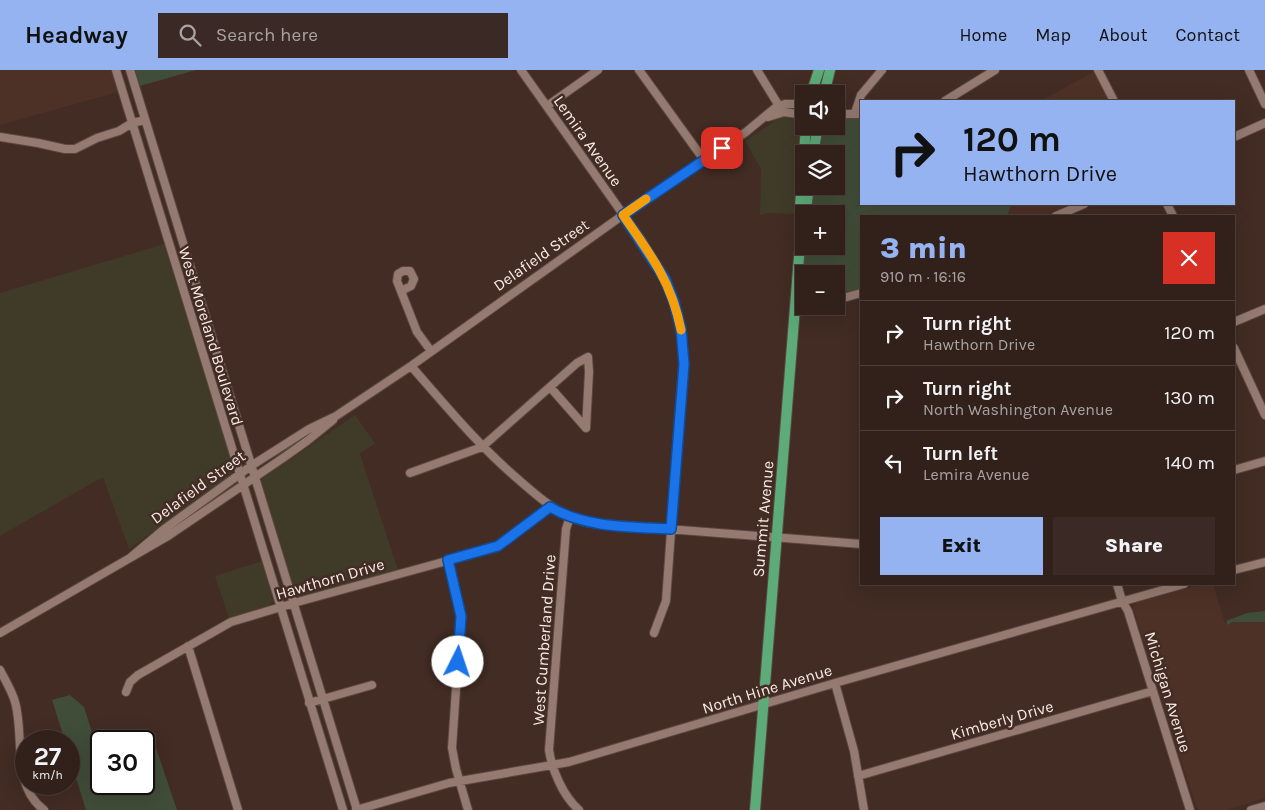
<!DOCTYPE html>
<html lang="en">
<head>
<meta charset="utf-8">
<style>
	:root { --surface:#32211b; --page:#3a2924; --text:#f1f3f6; --muted:#a8a3a3; --line:#4d3e3a; --accent:#95b2f1 }
	body { margin:0; font-family:Karla,sans-serif; background:var(--page); color:var(--text); height:100vh; display:flex; flex-direction:column; font-size:19px; white-space:nowrap }
	* { box-sizing:border-box; margin:0 }
	p { font-size:16px; color:var(--muted) }
	.icon { flex:none; width:28px; height:28px; fill:none; stroke:currentColor; stroke-width:2; stroke-linecap:round; stroke-linejoin:round }
	.map { position:relative; flex:1; overflow:hidden }
	.panel { position:absolute; left:860px; top:145px; width:375px; height:370px; display:flex; flex-direction:column; background:var(--surface); border-radius:0px; box-shadow:0 5px 20px #0002,0 0 0 1px var(--line) }
	.panel>* { flex:none }
	.banner { position:absolute; left:860px; top:30px; width:375px; height:105px; border-radius:0px; box-shadow:0 5px 20px #0002,0 0 0 1px var(--line); background:#95b2f1; color:#111; overflow:hidden }
	.fabs { position:absolute; left:795px; top:15px; display:grid; gap:10px }
	.fabs a { display:grid; place-items:center; width:50px; height:50px; border-radius:0px; background:var(--surface); box-shadow:0 5px 20px #0002,0 0 0 1px var(--line); font-size:25px }
	.speed { position:absolute; left:15px; top:660px; display:flex; gap:10px; font-size:25px; font-weight:700; text-align:center }
	.speed>* { display:grid; place-content:center; width:65px; height:65px; border-radius:50%; background:var(--surface); box-shadow:0 5px 20px #0002,0 0 0 1px var(--line); line-height:1 }
	.speed small { font-size:12px; font-weight:400 }
	.speed .limit { border:2px solid #111; border-radius:8px; background:#fff; color:#111 }
	.pin { position:absolute; display:grid; place-items:center; width:42px; height:42px; color:#fff; margin:-21px; border-radius:10px; box-shadow:0 2px 8px #0006 }
	.me { position:absolute; width:55px; margin:-28px; rotate:4deg; stroke-linejoin:round; filter:drop-shadow(0 0 4px #0008) }
	.turn { display:flex; align-items:center; gap:18px; height:105px; padding:0 20px; font-size:22px }
	.turn .icon { width:65px; height:65px; stroke-width:2.5 }
	.turn b { display:block; font-size:35px; line-height:42px }
	.round { display:grid; place-items:center; flex:none; width:52px; height:52px; border-radius:0px; background:var(--page) }
	.summary { display:flex; align-items:center; justify-content:space-between; height:85px; padding:0 20px }
	h1 { font-size:30px; font-weight:800; line-height:38px; color:var(--accent) }
	.cta { display:flex; gap:10px; margin-top:auto; padding:10px 20px }
	.cta a { flex:1; height:58px; border-radius:0px; background:var(--accent); color:#111; font-size:20px; font-weight:800; line-height:58px; text-align:center }
	.cta a+a { background:var(--page); color:var(--text) }
	ul { padding:0; list-style:none }
	li { display:flex; align-items:center; gap:15px; height:65px; padding:0 20px; border-top:1px solid var(--line) }
	li div { flex:1 }
	li b { display:block; font-size:19px }
	li em { font-style:normal }
	header { display:flex; align-items:center; gap:30px; box-sizing:border-box; height:70px; padding:0 25px; background:var(--accent); color:#111 }
	header strong { font-size:24px }
	nav { display:flex; gap:28px; margin-inline-start:auto; font-size:18px }
	.search { width:350px; height:45px; background:var(--page); display:flex; align-items:center; gap:12px; box-sizing:border-box; padding:0 18px; border-radius:0px; color:var(--muted); font-size:19px }
	.map>svg:first-child { display:block }
	.commercial { fill:#403a28 }
	.built { fill:#4e3126 }
	.green { fill:#404d38; fill-rule:evenodd }
	.lines { fill:none; stroke-linecap:round; stroke-linejoin:round }
	.minor-casing { stroke:#5a4840; stroke-width:10 }
	.major-casing { stroke:#5a4840; stroke-width:12 }
	.minor { stroke:#947a70; stroke-width:8 }
	.major { stroke:#5dab79; stroke-width:10 }
	.route-casing { stroke:#114b97; stroke-width:12 }
	.route { stroke:#1a73e8; stroke-width:9 }
	.slow { stroke:#f59e0b; stroke-width:9 }
	.labels { text-anchor:middle; dominant-baseline:central; stroke-width:5; stroke-linejoin:round; paint-order:stroke }
	.street-label { font-size:16px; fill:#faebe5; stroke:#422c24 }
</style>
</head>
<body>
<header>
<strong>Headway</strong>
<div class="search"><svg class="icon" aria-label="search" viewBox="0 0 24 24"><circle cx="10" cy="10" r="6"/><path d="M15 15l6 6"/></svg>Search here</div>
<nav><a>Home</a><a>Map</a><a>About</a><a>Contact</a></nav>
</header>
<div class="map">
<svg width="1265" height="740" viewBox="0 0 1265 740">
	<rect width="100%" height="100%" fill="#422c24"/>
	<path class="commercial" d="M782,46l18,1 2,4 -7,93 -27,-1 -8,2 1,-46 -16,-28z
		M164,174l65,210 4,14 -1,6 -103,75 -26,-72 -103,59v-243z
		M355,345l20,28 -15,11 38,116 -102,27 -2,-1 -34,-116z
		M262,491l11,40 -5,5 -39,12 -14,-42z"/>
	<path class="built" d="M0,0h111l7,22 -118,33z
		M1093,2l17,29h-69z
		M1012,134h63l-28,12h-40z
		M1203,514h10l12,39 40,-11v186l-39,12h-28l-25,-73 -40,-130 3,-5z"/>
	<path class="green" d="M135,0h61l-56,16z
		M836,47l25,1v86h151l-5,12h-146v73l-25,7v-22h-32v31l-4,1 4,-60h32v-32h-27l4,-28h23v-32h-19l4,-28h15z
		M1265,541v11h-33l-4,3 -2,-4 21,-8z
		M70,625l14,12 9,28 58,-2 26,77h-91l-17,-55v-14h-4l-13,-41zM101,671h43v43h-43z"/>
	<g class="lines">
		<g class="minor-casing">
			<path id="minor" d="M116,0l227,740
				M130,0l227,740
				M521,0l121,171 23,38 12,33 6,34v18l-17,237 -12,32
				M639,0l65,90
				M757,0l22,36
				M1098,0l16,31
				M1249,0l16,34
				M945,31l50,-31
				M547,36l51,-36
				M855,43l6,-18 21,-25
				M836,44h25
				M768,47l16,-5 20,3
				M0,67l38,6 27,6h10l22,-11 22,-7 13,-8 13,-3
				M1234,67l31,-14
				M1167,134l6,12
				M1056,146l28,-12
				M401,221l10,-5 3,-7 -4,-8h-7l-5,3 -1,7 20,51 14,19
				M836,230l25,-7
				M794,242l22,-6
				M1234,252l31,-13
				M1234,278l31,67
				M411,296c35,40 67,79 108,114 22,19 41,37 71,43l271,21
				M550,317l36,41
				M1234,400l31,-9
				M410,403l72,-26 95,-84 11,-6 1,15 -3,56
				M570,447l-4,12 -17,221c3,20 14,46 30,60
				M131,487l32,-27 88,-64 58,-37 27,-13 75,-50 212,-151 123,-83 29,-24 10,-4h19
				M448,490l13,55 -9,133 4,21 12,41
				M1234,500l31,-8
				M1117,514l5,17 6,10 62,199
				M0,563l168,-97 115,-78 24,-17 26,-21
				M188,576l50,164
				M0,600c5,10 12,21 15,32 10,35 -4,83 29,108
				M835,613l19,68 10,59
				M126,622l4,-10 8,-7 93,-53 70,-21 193,-53 56,-41
				M309,633l63,-18
				M858,706l295,-85
				M356,740l93,-27 120,-21 266,-79 349,-99
				M1251,740l14,-4"/>
		</g>
		<g class="major-casing">
			<path id="major" d="M811,24l8,-24
				M824,24l6,-24
				M813,84l5,-28
				M806,140l3,-24
				M803,161l-3,-25 6,-80
				M755,740l44,-553 5,-32"/>
		</g>
		<use href="#minor" class="minor"/>
		<use href="#major" class="major"/>
	</g>
	<g class="lines">
		<g class="route-casing">
			<path id="route" d="M458,592l3,-46 -13,-56 50,-14 52,-39c35,21 81,20 121,22l13,-165 -3,-35 -7,-27 -9,-23 -42,-64 99,-67"/>
		</g>
		<use href="#route" class="route"/>
		<path class="slow" d="M646,129l-23,16c27,38 49,68 58,115"/>
	</g>
	<g class="labels">
		<g class="street-label">
			<text transform="translate(588 71) rotate(55)">Lemira Avenue</text>
			<text transform="translate(541 185) rotate(-35)">Delafield Street</text>
			<text transform="translate(211 266) rotate(73)">West Moreland Boulevard</text>
			<text transform="translate(198 417) rotate(-36)">Delafield Street</text>
			<text transform="translate(763 449) rotate(-85)">Summit Avenue</text>
			<text transform="translate(330 509) rotate(-16)">Hawthorn Drive</text>
			<text transform="translate(544 570) rotate(-86)">West Cumberland Drive</text>
			<text transform="translate(767 619) rotate(-17)">North Hine Avenue</text>
			<text transform="translate(1168 622) rotate(73)">Michigan Avenue</text>
			<text transform="translate(1002 650) rotate(-16)">Kimberly Drive</text>
		</g>
	</g>
</svg>
<div class="fabs">
<a><svg class="icon" aria-label="sound" viewBox="0 0 24 24"><path d="M4 9h4l5-4v14l-5-4H4zM17 9q2 3 0 6"/></svg></a>
<a><svg class="icon" aria-label="layers" viewBox="0 0 24 24"><path d="M12 4l9 5-9 5-9-5zM3 14l9 5 9-5"/></svg></a>
<a>+</a>
<a>−</a>
</div>
<div class="speed"><div>27<small>km/h</small></div><div class="limit">30</div></div>
<div class="pin" style="left:722px;top:78px;background:#d93025"><svg class="icon" aria-label="arrive" viewBox="0 0 24 24"><path d="M6 21V4h12l-3 4 3 4H6"/></svg></div>
<svg class="me" style="left:458px;top:592px" viewBox="-20 -20 40 40"><circle r="19" fill="#fff"/><path d="M0-13L10 11 0 6-10 11z" fill="#1a73e8"/></svg>
<div class="banner">
<div class="turn"><svg class="icon" aria-label="right" viewBox="0 0 24 24"><path d="M7 20v-9h11M14 6l5 5-5 5"/></svg><div><b>120 m</b>Hawthorn Drive</div></div>
</div>
<section class="panel">
<div class="summary"><div><h1>3 min</h1><p>910 m · 16:16</p></div><a class="round" style="background:#d93025;color:#fff"><svg class="icon" aria-label="close" viewBox="0 0 24 24"><path d="M6 6l12 12M18 6L6 18"/></svg></a></div>
<ul>
<li><svg class="icon" aria-label="right" viewBox="0 0 24 24"><path d="M7 20v-9h11M14 6l5 5-5 5"/></svg><div><b>Turn right</b><p>Hawthorn Drive</p></div><em>120 m</em></li>
<li><svg class="icon" aria-label="right" viewBox="0 0 24 24"><path d="M7 20v-9h11M14 6l5 5-5 5"/></svg><div><b>Turn right</b><p>North Washington Avenue</p></div><em>130 m</em></li>
<li><svg class="icon" aria-label="left" viewBox="0 0 24 24"><path d="M17 20v-9H6M10 6l-5 5 5 5"/></svg><div><b>Turn left</b><p>Lemira Avenue</p></div><em>140 m</em></li>
</ul>
<div class="cta"><a>Exit</a><a>Share</a></div>
</section>
</div>
</body>
</html>
